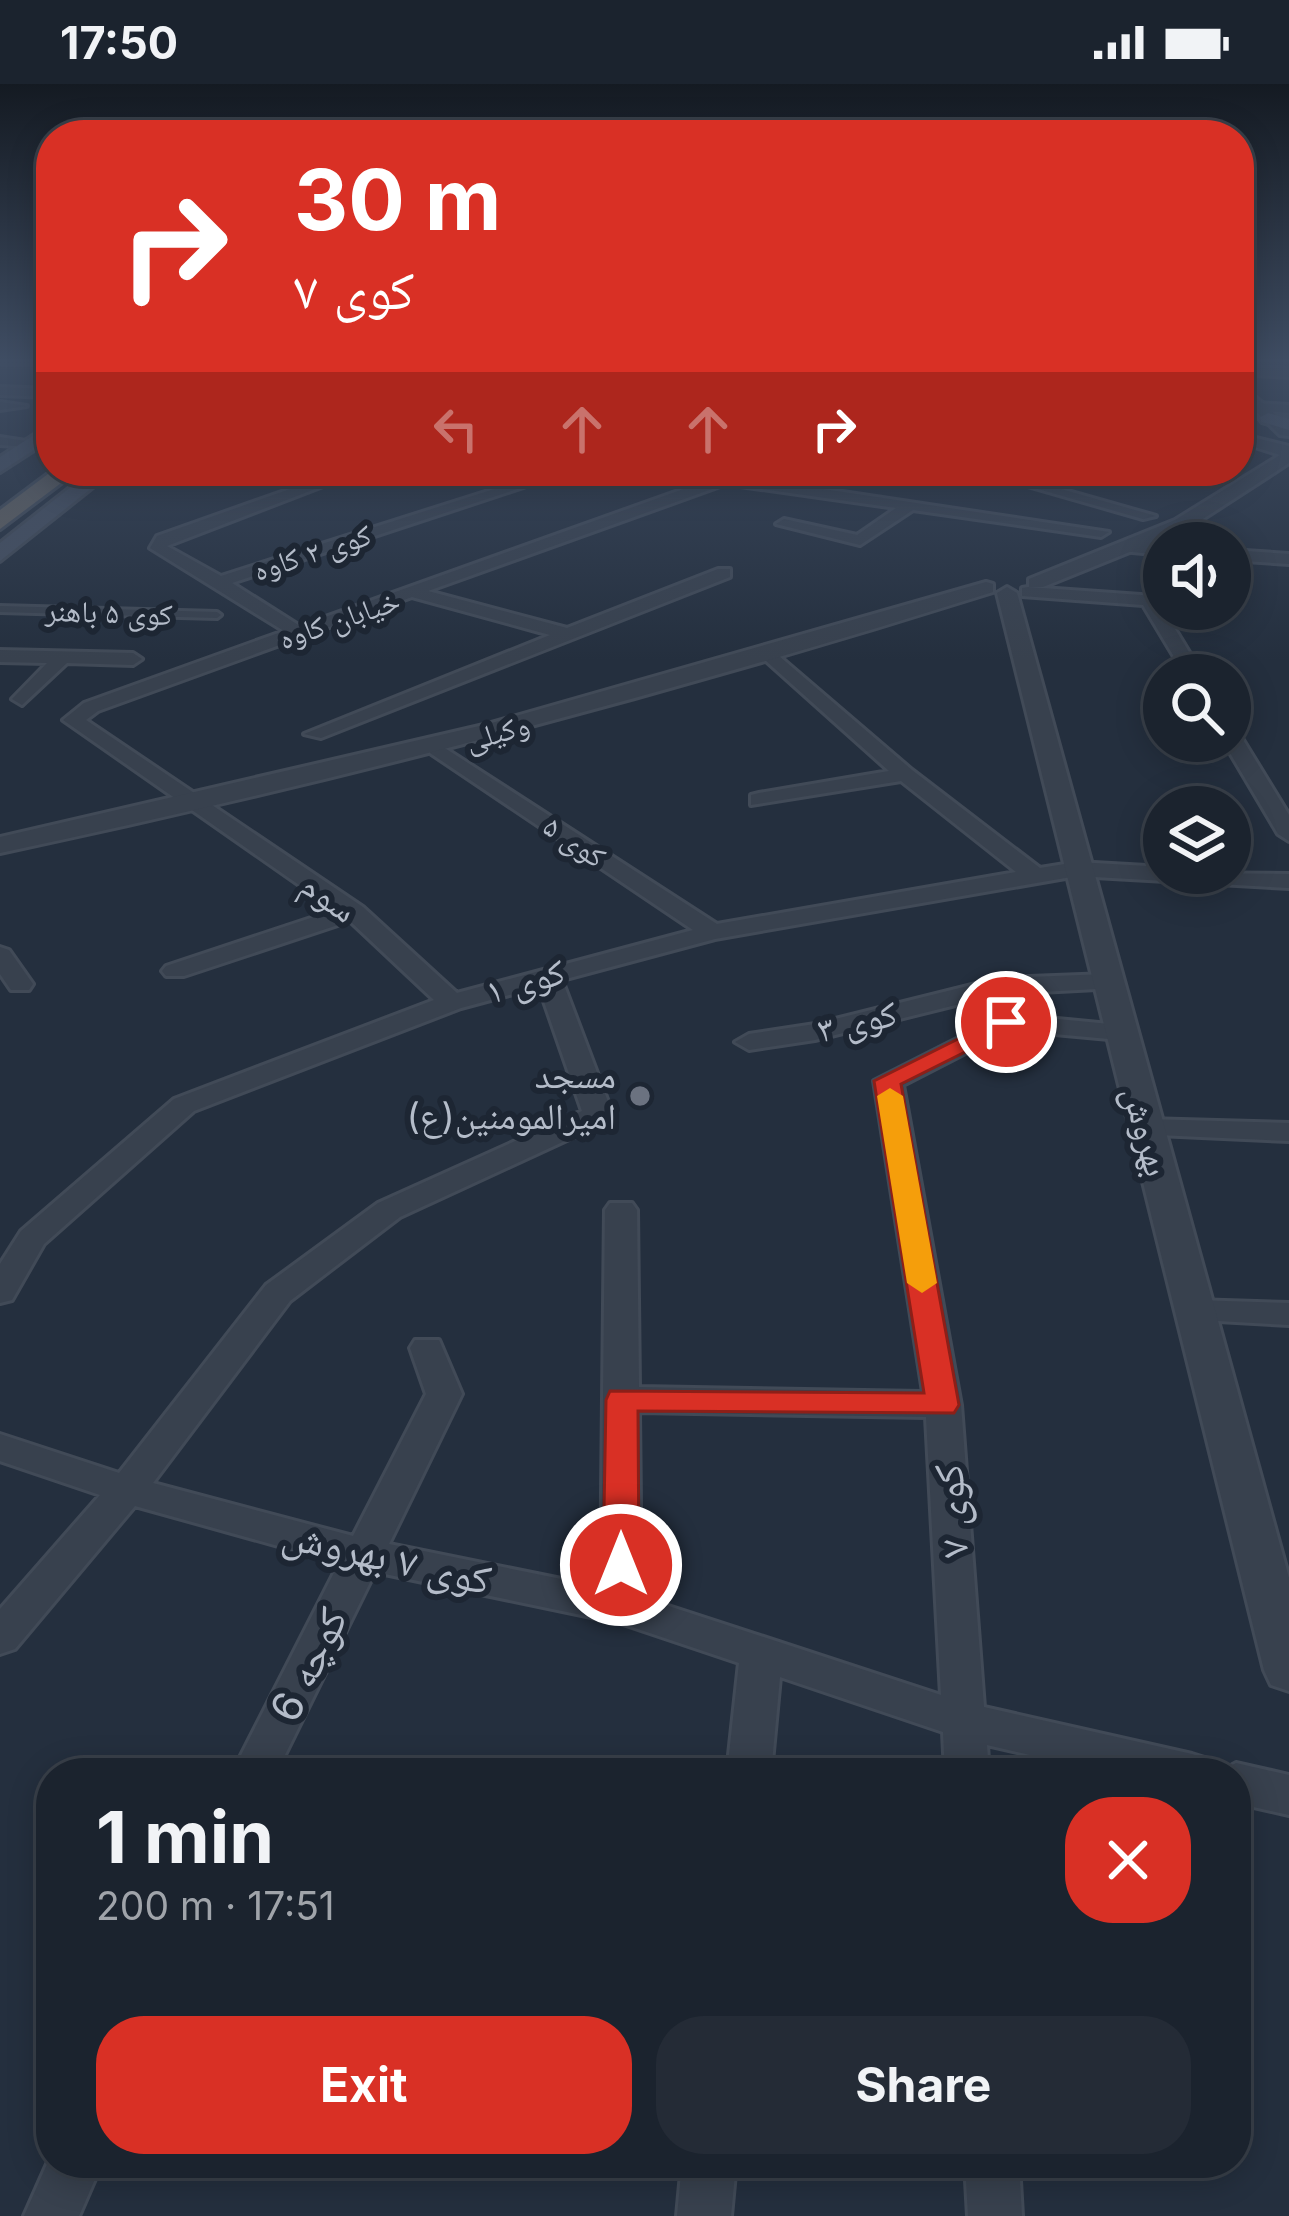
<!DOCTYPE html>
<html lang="en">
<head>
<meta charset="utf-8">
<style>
	:root { --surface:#1b232e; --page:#242b36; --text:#f1f3f6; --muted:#a0a4aa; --line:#39404a; --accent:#d93025 }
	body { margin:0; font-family:Inter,"Noto Naskh Arabic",sans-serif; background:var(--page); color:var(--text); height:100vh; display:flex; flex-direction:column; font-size:45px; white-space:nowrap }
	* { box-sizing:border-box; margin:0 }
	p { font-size:39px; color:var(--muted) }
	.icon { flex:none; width:66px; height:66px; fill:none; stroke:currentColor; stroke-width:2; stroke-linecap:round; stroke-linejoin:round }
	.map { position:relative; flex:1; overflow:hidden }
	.drawer { position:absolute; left:36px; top:1674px; width:1215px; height:420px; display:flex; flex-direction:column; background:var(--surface); border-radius:48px; box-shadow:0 6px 30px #0003,0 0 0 3px var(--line) }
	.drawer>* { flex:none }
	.guide { position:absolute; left:36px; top:36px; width:1218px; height:366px; border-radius:48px; box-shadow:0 6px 30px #0003,0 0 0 3px var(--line); background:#d93025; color:#fff; overflow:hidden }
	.fabs { position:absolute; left:1143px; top:438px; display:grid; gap:24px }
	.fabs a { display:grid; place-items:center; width:108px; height:108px; border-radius:50%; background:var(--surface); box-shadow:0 6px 30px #0003,0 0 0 3px var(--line); font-size:60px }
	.pin { position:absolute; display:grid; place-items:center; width:102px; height:102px; color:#fff; margin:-51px; border:6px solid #fff; border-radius:50%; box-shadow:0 3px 12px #0007 }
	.me { position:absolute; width:132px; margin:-66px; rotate:0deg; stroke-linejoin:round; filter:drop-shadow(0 0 9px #0008) }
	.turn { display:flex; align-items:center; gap:42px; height:252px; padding:0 60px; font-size:54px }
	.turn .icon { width:156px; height:156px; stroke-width:2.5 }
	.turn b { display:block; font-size:84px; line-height:102px }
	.lanes { display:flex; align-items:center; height:114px; padding:0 60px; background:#0003; justify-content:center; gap:60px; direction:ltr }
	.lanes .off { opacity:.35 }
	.round { display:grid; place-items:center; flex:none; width:126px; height:126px; border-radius:48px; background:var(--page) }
	.head { display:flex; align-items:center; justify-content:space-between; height:204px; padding:0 60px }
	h1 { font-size:72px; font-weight:700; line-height:90px }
	.cta { display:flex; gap:24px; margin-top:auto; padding:24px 60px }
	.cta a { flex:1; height:138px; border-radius:48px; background:var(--accent); color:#fff; font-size:48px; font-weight:700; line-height:138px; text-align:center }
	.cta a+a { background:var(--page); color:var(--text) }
	.status { display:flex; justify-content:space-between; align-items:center; height:84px; padding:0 60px; background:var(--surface); direction:ltr }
	.status svg { height:33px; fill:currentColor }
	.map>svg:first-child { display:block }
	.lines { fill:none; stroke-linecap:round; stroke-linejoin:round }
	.service-casing { stroke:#414a57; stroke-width:6 }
	.minor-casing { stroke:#414a57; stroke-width:6 }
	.tertiary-casing { stroke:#414a57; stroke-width:6 }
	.secondary-casing { stroke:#414a57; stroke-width:6 }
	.trunk-casing { stroke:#434c59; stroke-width:6 }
	.service { fill:#38414e; fill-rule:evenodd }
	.minor { fill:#38414e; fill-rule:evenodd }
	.tertiary { fill:#38414e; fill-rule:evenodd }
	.secondary { fill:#465061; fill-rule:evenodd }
	.trunk { fill:#656462; fill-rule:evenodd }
	.route { fill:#d93025; stroke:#8d1f18; stroke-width:3 }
	.slow { fill:#f59e0b }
	.worship-dot { fill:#6b7280; stroke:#1d2633; stroke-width:4.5 }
	.labels { text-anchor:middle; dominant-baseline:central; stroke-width:12; stroke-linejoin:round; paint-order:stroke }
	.far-street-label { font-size:30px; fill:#b4bcc9; stroke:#1d2633 }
	.street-label { font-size:36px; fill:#b4bcc9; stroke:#1d2633 }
	.poi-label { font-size:36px; fill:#b4bcc9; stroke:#1d2633; text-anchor:end }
	.near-street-label { font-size:42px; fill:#b4bcc9; stroke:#1d2633 }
</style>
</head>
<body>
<div class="status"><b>17:50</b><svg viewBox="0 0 49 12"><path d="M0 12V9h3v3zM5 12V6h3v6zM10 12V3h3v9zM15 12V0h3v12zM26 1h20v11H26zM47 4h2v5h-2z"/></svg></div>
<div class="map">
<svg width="1289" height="2132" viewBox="0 0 1289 2132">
	<rect width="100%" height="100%" fill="#242f3e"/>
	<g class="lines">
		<g class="service-casing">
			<path id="service" d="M0,522l217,6 4,3 -4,3 -217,-6z"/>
		</g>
		<g class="minor-casing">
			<path id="minor" d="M0,277h51v3h-50z
				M1239,282l50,3v8l-50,-3z
				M0,318l27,4 -27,4z
				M1258,319l31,2v8l-35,-3z
				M1239,336l7,4 4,14 -11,-2z
				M0,353l39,6 -7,4 -32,-2z
				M341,387h21l-195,75 54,30 330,-105h21l-340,112 68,43 406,-145 -46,-10 63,4 31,-4 -11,6 366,55 -8,5 -188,-27 -53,35 -84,-21 8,-5 73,16 39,-27 -170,-24 -298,107 139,37 151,-59h12v8l-409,161 -17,-4 246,-99 -138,-38 -314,114 -12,9 277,187 94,86 236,-63 -263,-177v-8l7,-2 280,181 299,-52 -115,-91 -150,24v-10l8,-2 130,-22 -124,-111v-8l7,-2 140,120 128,98 37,-6 87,5v6l125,1v14l-212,-12 -362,63 -153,41 51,135 -5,6 -208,96 -110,84 -137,182 200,53 73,-142 -16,-46 5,-8h24l23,54 -73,150 212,43 4,-377 5,-7h22l5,7 2,177 284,5 -49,-311 132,-67 124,12 4,6 -4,6 -10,2 -110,-10 -107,55 58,320 23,302 208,47 16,5 6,14h-106l-121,-28 2,28h-44l-2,-41 -163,-55 -9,96h-44l12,-110 -119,-40 -245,-51 -99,201h-44l107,-210 -204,-57 -120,143 -15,5v-45l100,-114 -100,-34v-27l119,39 147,-188 112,-82 204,-92 -43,-124 -78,21 -267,103 -150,133 -32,56 -12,3v-39l21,-33 153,-132 260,-99 -84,-79 -166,55h-18l-4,-5 4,-5 169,-56 -272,-190 21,-17 200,-72 -134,-83 7,-12zM639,1328l287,5 15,278 -300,-98z
				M975,387h23l158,45 -13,3z
				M1199,387h25l2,3 -7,4z
				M1128,459l36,2v10l-42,-4 -2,-3z
				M1230,466l59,4v10l-59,-4z
				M1028,503l127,9 48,79h-18l-42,-70 -121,-9v-8z
				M0,566l133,3 9,6 -9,6 -66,-2 -45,42 -10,-6 35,-36 -47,-1z
				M1230,645l10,6 49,80v26l-11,-7 -55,-93h7z
				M0,863l9,3 24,34 -4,6h-18l-11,-16z
				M1107,890l13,8 -4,6 -116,6 -185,46 -66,10 -14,-8 14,-8 66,-10 185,-46z
				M1146,1035l143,4v18l-153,-7 -5,-6 5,-6z
				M1194,1216l95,3v22l-107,-6 -5,-8 5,-8z
				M1236,1679l53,12v40l-53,-12v-30h-18z
				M51,2071v8h51l-23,53h-55z
				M682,2079h54l-5,53h-54z
				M965,2079h54l3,53h-54z"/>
		</g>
		<g class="tertiary-casing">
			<path id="tertiary" d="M1239,299l50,43v10l-9,-1 -41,-40z
				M0,303l51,2v8l-51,-2z
				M1239,350l50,12v17l-100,65 -146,59h-14v-8l146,-59 105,-65 -41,-13z
				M986,498l7,2v8c-327,103 -657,190 -993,261v-16l488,-113z
				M1007,503l10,6 272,985v113l-18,-6 -7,-15 -267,-1077z"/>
		</g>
		<g class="secondary-casing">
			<path id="secondary" d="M1268,329l21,6v11l-27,-8 -3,-4z
				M51,340v15l-51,33v-15z
				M91,387h22l-113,90v-18z"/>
		</g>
		<g class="trunk-casing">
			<path id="trunk" d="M52,387h25l-77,58v-19z"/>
		</g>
		<use href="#service" class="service"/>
		<use href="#minor" class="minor"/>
		<use href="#tertiary" class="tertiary"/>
		<use href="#secondary" class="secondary"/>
		<use href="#trunk" class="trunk"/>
	</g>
	<linearGradient id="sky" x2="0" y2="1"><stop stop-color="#141a22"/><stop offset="0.48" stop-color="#3f4d63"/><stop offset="1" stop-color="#3f4d63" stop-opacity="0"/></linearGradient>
	<rect width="1289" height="576" fill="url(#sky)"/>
	<path class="route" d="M1006,931l13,7 -4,5 -114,57 58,321 -5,8 -316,-2 1,154 -5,10 -13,4 -12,-4 -6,-10 3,-165 4,-9 314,2 -50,-312z"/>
	<path class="slow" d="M890,1004l13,8 34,187 -15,10 -15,-10 -30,-187z"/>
	<circle class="worship-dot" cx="640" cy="1012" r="12"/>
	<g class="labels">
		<g class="far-street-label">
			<text transform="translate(312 468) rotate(-18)">کوی ۲ کاوه</text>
			<text transform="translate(109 528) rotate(2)">کوی ۵ باهنر</text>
			<text transform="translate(339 535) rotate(-19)">خیابان کاوه</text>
			<text transform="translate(497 648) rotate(-16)">وکیلی</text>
			<text transform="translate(575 757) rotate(34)">کوی ۵</text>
		</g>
		<g class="street-label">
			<text transform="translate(329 813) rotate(35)">سوم</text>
			<text transform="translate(525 897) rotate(-16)">کوی ۱</text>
			<text transform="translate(857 937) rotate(-13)">کوی ۳</text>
			<text transform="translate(1147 1047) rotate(75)">بهروش</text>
		</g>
		<g class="poi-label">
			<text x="616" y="991">مسجد<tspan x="616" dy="41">امیرالمومنین(ع)</tspan></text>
		</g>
		<g class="near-street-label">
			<text transform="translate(950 1427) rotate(-94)">کوی ۷</text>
			<text transform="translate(387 1472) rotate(13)">کوی ۷ بهروش</text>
			<text transform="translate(308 1580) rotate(-64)">کوچه 6</text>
		</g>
	</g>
</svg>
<div class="fabs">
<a><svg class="icon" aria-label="sound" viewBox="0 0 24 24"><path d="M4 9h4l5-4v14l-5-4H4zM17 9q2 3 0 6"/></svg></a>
<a><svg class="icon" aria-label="search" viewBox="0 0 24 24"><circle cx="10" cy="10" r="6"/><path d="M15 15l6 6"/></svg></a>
<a><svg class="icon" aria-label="layers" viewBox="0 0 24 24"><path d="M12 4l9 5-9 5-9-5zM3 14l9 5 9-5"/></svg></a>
</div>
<div class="pin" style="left:1006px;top:938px;background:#d93025"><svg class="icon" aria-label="arrive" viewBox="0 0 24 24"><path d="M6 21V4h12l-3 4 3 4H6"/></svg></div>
<svg class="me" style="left:621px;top:1481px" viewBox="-20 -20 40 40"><circle r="17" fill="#d93025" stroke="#fff" stroke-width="3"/><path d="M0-11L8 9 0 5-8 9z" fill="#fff"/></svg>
<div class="guide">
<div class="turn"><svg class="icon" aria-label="right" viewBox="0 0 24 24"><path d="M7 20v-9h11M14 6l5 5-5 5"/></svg><div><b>30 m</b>کوی ۷</div></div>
<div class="lanes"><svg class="icon off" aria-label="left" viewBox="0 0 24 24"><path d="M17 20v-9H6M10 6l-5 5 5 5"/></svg><svg class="icon off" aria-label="ahead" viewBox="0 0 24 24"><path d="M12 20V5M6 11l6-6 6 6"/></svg><svg class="icon off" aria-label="ahead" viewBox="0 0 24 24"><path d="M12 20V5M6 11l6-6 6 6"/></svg><svg class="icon" aria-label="right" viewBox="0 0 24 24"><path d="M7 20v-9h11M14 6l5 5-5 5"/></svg></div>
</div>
<section class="drawer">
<div class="head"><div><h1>1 min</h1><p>200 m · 17:51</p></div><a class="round" style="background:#d93025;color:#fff"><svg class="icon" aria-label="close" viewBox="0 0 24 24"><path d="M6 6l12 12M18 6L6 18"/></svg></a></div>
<div class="cta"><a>Exit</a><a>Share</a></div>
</section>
</div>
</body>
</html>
